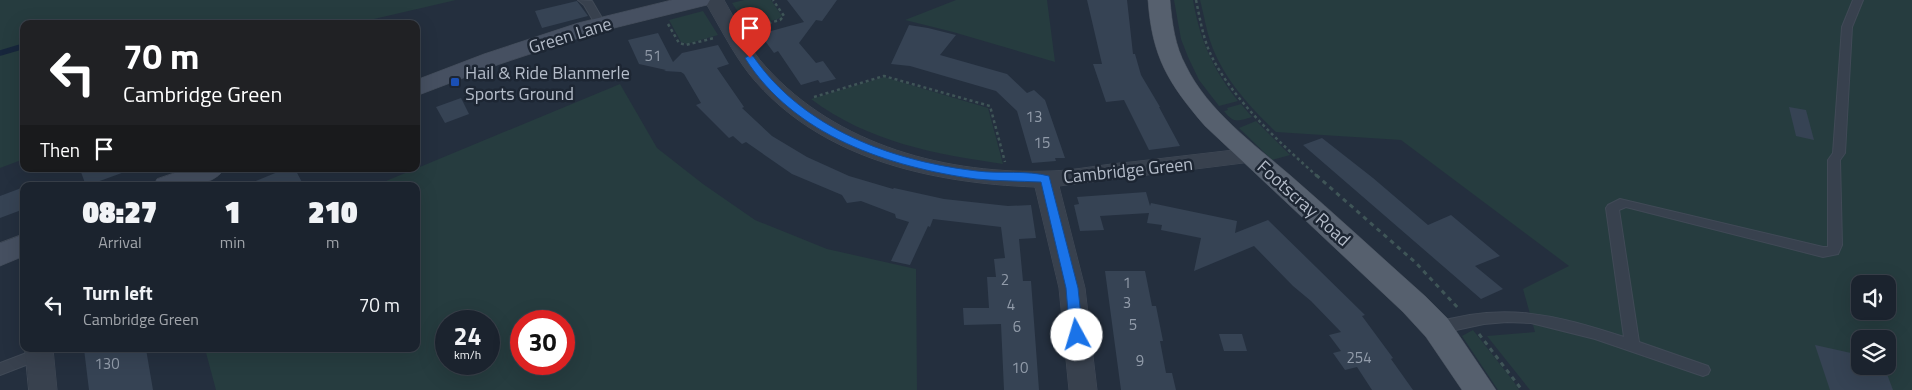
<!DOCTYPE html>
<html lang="en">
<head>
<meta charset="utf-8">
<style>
	:root { --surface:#1b232e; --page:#282f3a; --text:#f1f3f6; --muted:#a0a4aa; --line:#39404a }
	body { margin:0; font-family:"Titillium Web",sans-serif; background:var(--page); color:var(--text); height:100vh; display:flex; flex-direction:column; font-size:19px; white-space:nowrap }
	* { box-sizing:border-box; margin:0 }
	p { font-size:16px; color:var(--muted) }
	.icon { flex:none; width:28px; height:28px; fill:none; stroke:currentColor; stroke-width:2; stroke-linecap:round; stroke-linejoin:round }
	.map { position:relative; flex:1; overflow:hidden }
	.drawer { position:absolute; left:20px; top:182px; width:400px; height:170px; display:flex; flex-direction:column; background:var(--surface); border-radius:10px; box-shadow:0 5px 20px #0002,0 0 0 1px var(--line) }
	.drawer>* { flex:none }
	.banner { position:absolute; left:20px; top:20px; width:400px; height:152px; border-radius:10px; box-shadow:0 5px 20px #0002,0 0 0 1px var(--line); background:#202124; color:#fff; overflow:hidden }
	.controls { position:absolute; left:1851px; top:275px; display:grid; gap:10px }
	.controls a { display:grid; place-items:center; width:45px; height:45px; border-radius:10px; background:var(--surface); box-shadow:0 5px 20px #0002,0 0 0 1px var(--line); font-size:25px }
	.speed { position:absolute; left:435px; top:310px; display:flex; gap:10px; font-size:25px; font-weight:700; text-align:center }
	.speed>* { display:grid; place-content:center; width:65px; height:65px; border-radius:50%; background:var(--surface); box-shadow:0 5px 20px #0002,0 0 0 1px var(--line); line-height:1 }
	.speed small { font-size:12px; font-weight:400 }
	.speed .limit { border:8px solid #d22; background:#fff; color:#111 }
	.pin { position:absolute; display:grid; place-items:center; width:42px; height:42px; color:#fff; margin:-51px -21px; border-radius:50% 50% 50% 0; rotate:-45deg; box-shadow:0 0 5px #0007 }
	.pin .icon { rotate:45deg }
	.me { position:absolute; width:55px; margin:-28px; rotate:354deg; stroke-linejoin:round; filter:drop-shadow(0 0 4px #0008) }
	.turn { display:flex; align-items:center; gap:18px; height:105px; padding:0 20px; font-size:22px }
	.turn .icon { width:65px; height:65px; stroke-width:2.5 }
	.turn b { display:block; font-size:35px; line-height:42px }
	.then { display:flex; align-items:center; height:48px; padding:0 20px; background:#0003; gap:10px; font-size:19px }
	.eta { display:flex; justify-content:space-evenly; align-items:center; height:85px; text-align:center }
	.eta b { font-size:30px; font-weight:800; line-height:35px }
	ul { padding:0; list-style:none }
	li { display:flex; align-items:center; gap:15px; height:75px; padding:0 20px }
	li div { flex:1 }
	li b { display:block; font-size:19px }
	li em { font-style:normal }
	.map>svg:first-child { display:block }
	.green { fill:#263c3f; fill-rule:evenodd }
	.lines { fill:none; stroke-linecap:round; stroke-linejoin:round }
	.stream { stroke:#17263c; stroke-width:5.5 }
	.building { fill:#364354 }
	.service-casing { stroke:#414a57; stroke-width:2 }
	.minor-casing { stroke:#414a57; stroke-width:1 }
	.secondary-casing { stroke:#414a57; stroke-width:1 }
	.primary-casing { stroke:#414a57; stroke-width:1 }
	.path-far1 { stroke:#3f5557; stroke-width:2.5; stroke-dasharray:3 3; stroke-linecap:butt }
	.path { stroke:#3f5557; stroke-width:3; stroke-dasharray:4.5 4.5; stroke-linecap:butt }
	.service { fill:#38414e; fill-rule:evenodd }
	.minor { fill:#38414e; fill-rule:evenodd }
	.secondary { fill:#465061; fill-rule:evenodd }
	.primary { fill:#56606e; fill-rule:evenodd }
	.route { fill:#1a73e8; stroke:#114b97 }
	.transit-dot { fill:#1a4fb4; stroke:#1d2633; stroke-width:2 }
	.labels { text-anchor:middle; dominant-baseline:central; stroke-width:5; stroke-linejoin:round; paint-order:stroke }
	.number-label { font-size:15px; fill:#929caa }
	.street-label { font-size:18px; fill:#b4bcc9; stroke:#1d2633 }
	.poi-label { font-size:18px; fill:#b4bcc9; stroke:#1d2633; text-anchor:start }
</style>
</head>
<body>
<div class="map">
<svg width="1912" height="390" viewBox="0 0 1912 390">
	<rect width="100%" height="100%" fill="#242f3e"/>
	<path class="green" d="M0,0h456l-82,19 -8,5h-342v135l-24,9z
		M744,0h27l11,16 -4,3 -30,8 -16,-24z
		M956,0h91l8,62 -102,-30 -48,-12z
		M1174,0h19c7,41 20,69 45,101l-19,5 -20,-26 -11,-23 -7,-18z
		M1200,0h712v390h-382l-43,-54 48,-4 -12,-43 46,-23 -168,-126 -125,-8c-29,-28 -57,-58 -68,-98 -3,-11 -5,-23 -8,-34zM1860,284h28v27h-28zM1860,339h28v27h-28z
		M703,11l15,24 -31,9 -6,-2 -12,-22z
		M884,77l104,31 15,56c-68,-10 -135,-22 -192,-65z
		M620,84l37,64 46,36 52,36 72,29 89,20 1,121h-701l-11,-41h211v-163h-42zM446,321h43v43h-43zM521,321h43v43h-43z
		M1241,104l11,13c-15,4 -18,7 -28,-6l4,-1 -1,-2z
		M1256,121l34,34 -18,5 -33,-32z
		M1473,330l41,52 5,8h-21l-36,-54z"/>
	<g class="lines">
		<path class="stream" d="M0,53l24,-7"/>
	</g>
	<path class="building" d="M787,0h50l-15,21 -6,-1 -17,23 17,20 7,-2 13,18 -16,4 -2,-3 -17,5 -23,-34 -4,2 -14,-19 44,-12z
		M1087,0h40l6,54h2l6,21 19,32h-1l21,39 -31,4 -25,-50 -18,2 -13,-38h9z
		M577,1l11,15 -46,12 -7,-17z
		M909,25l19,3 28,7 -16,20 67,19 20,19 7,-3 11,10 20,58h-10l1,3 -24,2 -15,-52 -21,-20 -86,-25 -19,-2z
		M658,33l15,29 9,-9 36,-8 11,19 -12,4 27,39 -2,1 30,28 35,21 42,19 44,13 1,-1 50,11 64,7 23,-1 5,33 -17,1 4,42h8l8,109h-35l-3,-66 -37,1 -1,-17h26l-2,-31h9l-2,-18 11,-1 -4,-31 -68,-8 -3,8 -2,-1 -18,39 -19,-4 18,-39 -13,-4 -1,-4 -34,-13 -14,2 -5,-8 -50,-21 -46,-32 -4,2 -9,-8 -4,2 -33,-33 5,-2 -17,-29 -3,-2 -17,-1 2,-1 -27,-6 -11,-24z
		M461,98l8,16 -24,9 -9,-16z
		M1789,107l17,3 8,30 -18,-4z
		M1322,138l51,40 55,47 23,-10 31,26 18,15 -25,10 28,23 -22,10 -178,-154z
		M90,169h40v1l-44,16 -5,-14z
		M285,169h10l9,17h-60z
		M24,187v22l-24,9v-22z
		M1146,192l4,14 1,-3 86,18 -2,12 33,-13 97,95 -3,1 31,42 -2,1 22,31h-41l-15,-23 -12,3 -12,-17 8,-2 -12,-16 12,-3 -30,-31 -18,-15 -39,-40 -60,25 7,-33 -40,-8 1,-5 -15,-2 2,-10 -49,3 4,14 -24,1 -6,-26 5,-1 -2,-7z
		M1105,271h40l7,35h4l7,35h-3l6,32h6l4,17h-55z
		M1219,334h23l5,17h-23z
		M1815,345l45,10v11h24l9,24h-63z
		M84,349h62l7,41h-64z"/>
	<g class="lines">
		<g class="service-casing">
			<path id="service" d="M578,0l14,1 14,24 -1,2h-8l-13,-22z
				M1853,0h10l-11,27 -7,126 -5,7 2,85 -4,9 -15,3 -197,-50 -7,3 20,132 69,24 2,4 -2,4 -5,2 -108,-37 -64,-16 -24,-1 -23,2 -47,10 -5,-2 -2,-4 2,-4c71,-23 124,-9 192,13l-18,-129 2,-3 12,-6 203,48h5v-87l5,-7 9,-126z
				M37,349l7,1 2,4 -2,4 -44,17v-12z"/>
		</g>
		<g class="minor-casing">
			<path id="minor" d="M704,0h20c13,22 24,48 42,67 71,79 182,108 286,104 26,-1 52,-7 79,-9 40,-5 80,-9 120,-14l8,2 3,5 -3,5 -8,2 -192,24 26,102 12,102h-28l-10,-102 -24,-101c-104,-4 -216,-28 -285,-112 -18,-23 -31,-50 -46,-75z
				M25,349h28l4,41h-28z"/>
		</g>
		<g class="secondary-casing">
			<path id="secondary" d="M672,0h38l-3,5 -113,28 -94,31 -84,32v-16l68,-26 94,-31z
				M186,169h38c-12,20 -50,18 -71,17l4,-7z
				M24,234v22l-24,10v-23z"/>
		</g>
		<g class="primary-casing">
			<path id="primary" d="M1148,0h22c2,23 5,46 16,66 22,45 68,78 105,110 45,39 89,80 134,120l23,23 48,71h-34l-36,-53 -23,-25 -198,-186c-37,-43 -53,-69 -57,-126z"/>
		</g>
		<path class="path-far1" d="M1196,0c4,19 7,38 15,55 21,44 70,89 106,121
			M668,24l11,19 7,2 28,-7
			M751,28l29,-8 4,-4 -11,-16
			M814,97l70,-21 106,30 15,56"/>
		<path class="path" d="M1316,175l100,88 42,45
			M1479,334l43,56"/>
		<use href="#service" class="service"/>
		<use href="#minor" class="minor"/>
		<use href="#secondary" class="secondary"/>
		<use href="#primary" class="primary"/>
	</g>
	<path class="route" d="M750,55l3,1c50,73 139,105 224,115 23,3 50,-1 72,5l29,112 5,47 -2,4h-9l-2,-4 -4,-47 -25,-106c-22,-1 -44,-1 -65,-3 -87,-12 -182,-43 -231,-121z"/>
	<rect class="transit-dot" x="450" y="77" width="10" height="10" rx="2.5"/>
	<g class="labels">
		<g class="number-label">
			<text x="653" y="55">51</text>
			<text x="1034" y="116">13</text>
			<text x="1042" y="142">15</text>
			<text x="1005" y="279">2</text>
			<text x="1127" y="282">1</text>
			<text x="1127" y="302">3</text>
			<text x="1011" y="304">4</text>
			<text x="1133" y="324">5</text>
			<text x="1017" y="326">6</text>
			<text x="1359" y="357">254</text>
			<text x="1140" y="360">9</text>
			<text x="107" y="363">130</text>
			<text x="1020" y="367">10</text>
		</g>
		<g class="street-label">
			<text transform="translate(570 35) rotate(-17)">Green Lane</text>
			<text transform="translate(1128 170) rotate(-6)">Cambridge Green</text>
			<text transform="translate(1304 203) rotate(42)">Footscray Road</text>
		</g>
		<g class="poi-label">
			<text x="465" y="72">Hail &amp; Ride Blanmerle<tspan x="465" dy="21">Sports Ground</tspan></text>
		</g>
	</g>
</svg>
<div class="controls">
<a><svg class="icon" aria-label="sound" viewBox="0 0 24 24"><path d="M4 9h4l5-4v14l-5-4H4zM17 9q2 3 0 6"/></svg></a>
<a><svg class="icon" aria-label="layers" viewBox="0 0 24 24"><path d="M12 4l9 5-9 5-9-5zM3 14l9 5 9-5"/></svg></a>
</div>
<div class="speed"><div>24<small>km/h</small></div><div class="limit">30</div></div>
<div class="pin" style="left:750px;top:58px;background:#d93025"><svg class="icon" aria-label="arrive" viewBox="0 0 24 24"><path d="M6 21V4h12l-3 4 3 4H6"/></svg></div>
<svg class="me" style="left:1077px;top:335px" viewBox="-20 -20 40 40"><circle r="19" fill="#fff"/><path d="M0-13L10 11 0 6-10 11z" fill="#1a73e8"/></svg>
<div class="banner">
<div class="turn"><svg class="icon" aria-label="left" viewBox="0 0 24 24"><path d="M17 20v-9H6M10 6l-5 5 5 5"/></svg><div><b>70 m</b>Cambridge Green</div></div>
<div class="then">Then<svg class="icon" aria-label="arrive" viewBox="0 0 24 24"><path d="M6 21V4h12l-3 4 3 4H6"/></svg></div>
</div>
<section class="drawer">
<div class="eta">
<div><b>08:27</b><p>Arrival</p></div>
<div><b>1</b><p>min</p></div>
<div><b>210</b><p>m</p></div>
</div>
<ul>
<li><svg class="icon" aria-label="left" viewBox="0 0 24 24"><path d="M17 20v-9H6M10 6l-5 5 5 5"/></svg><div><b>Turn left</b><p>Cambridge Green</p></div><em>70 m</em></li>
</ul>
</section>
</div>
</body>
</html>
